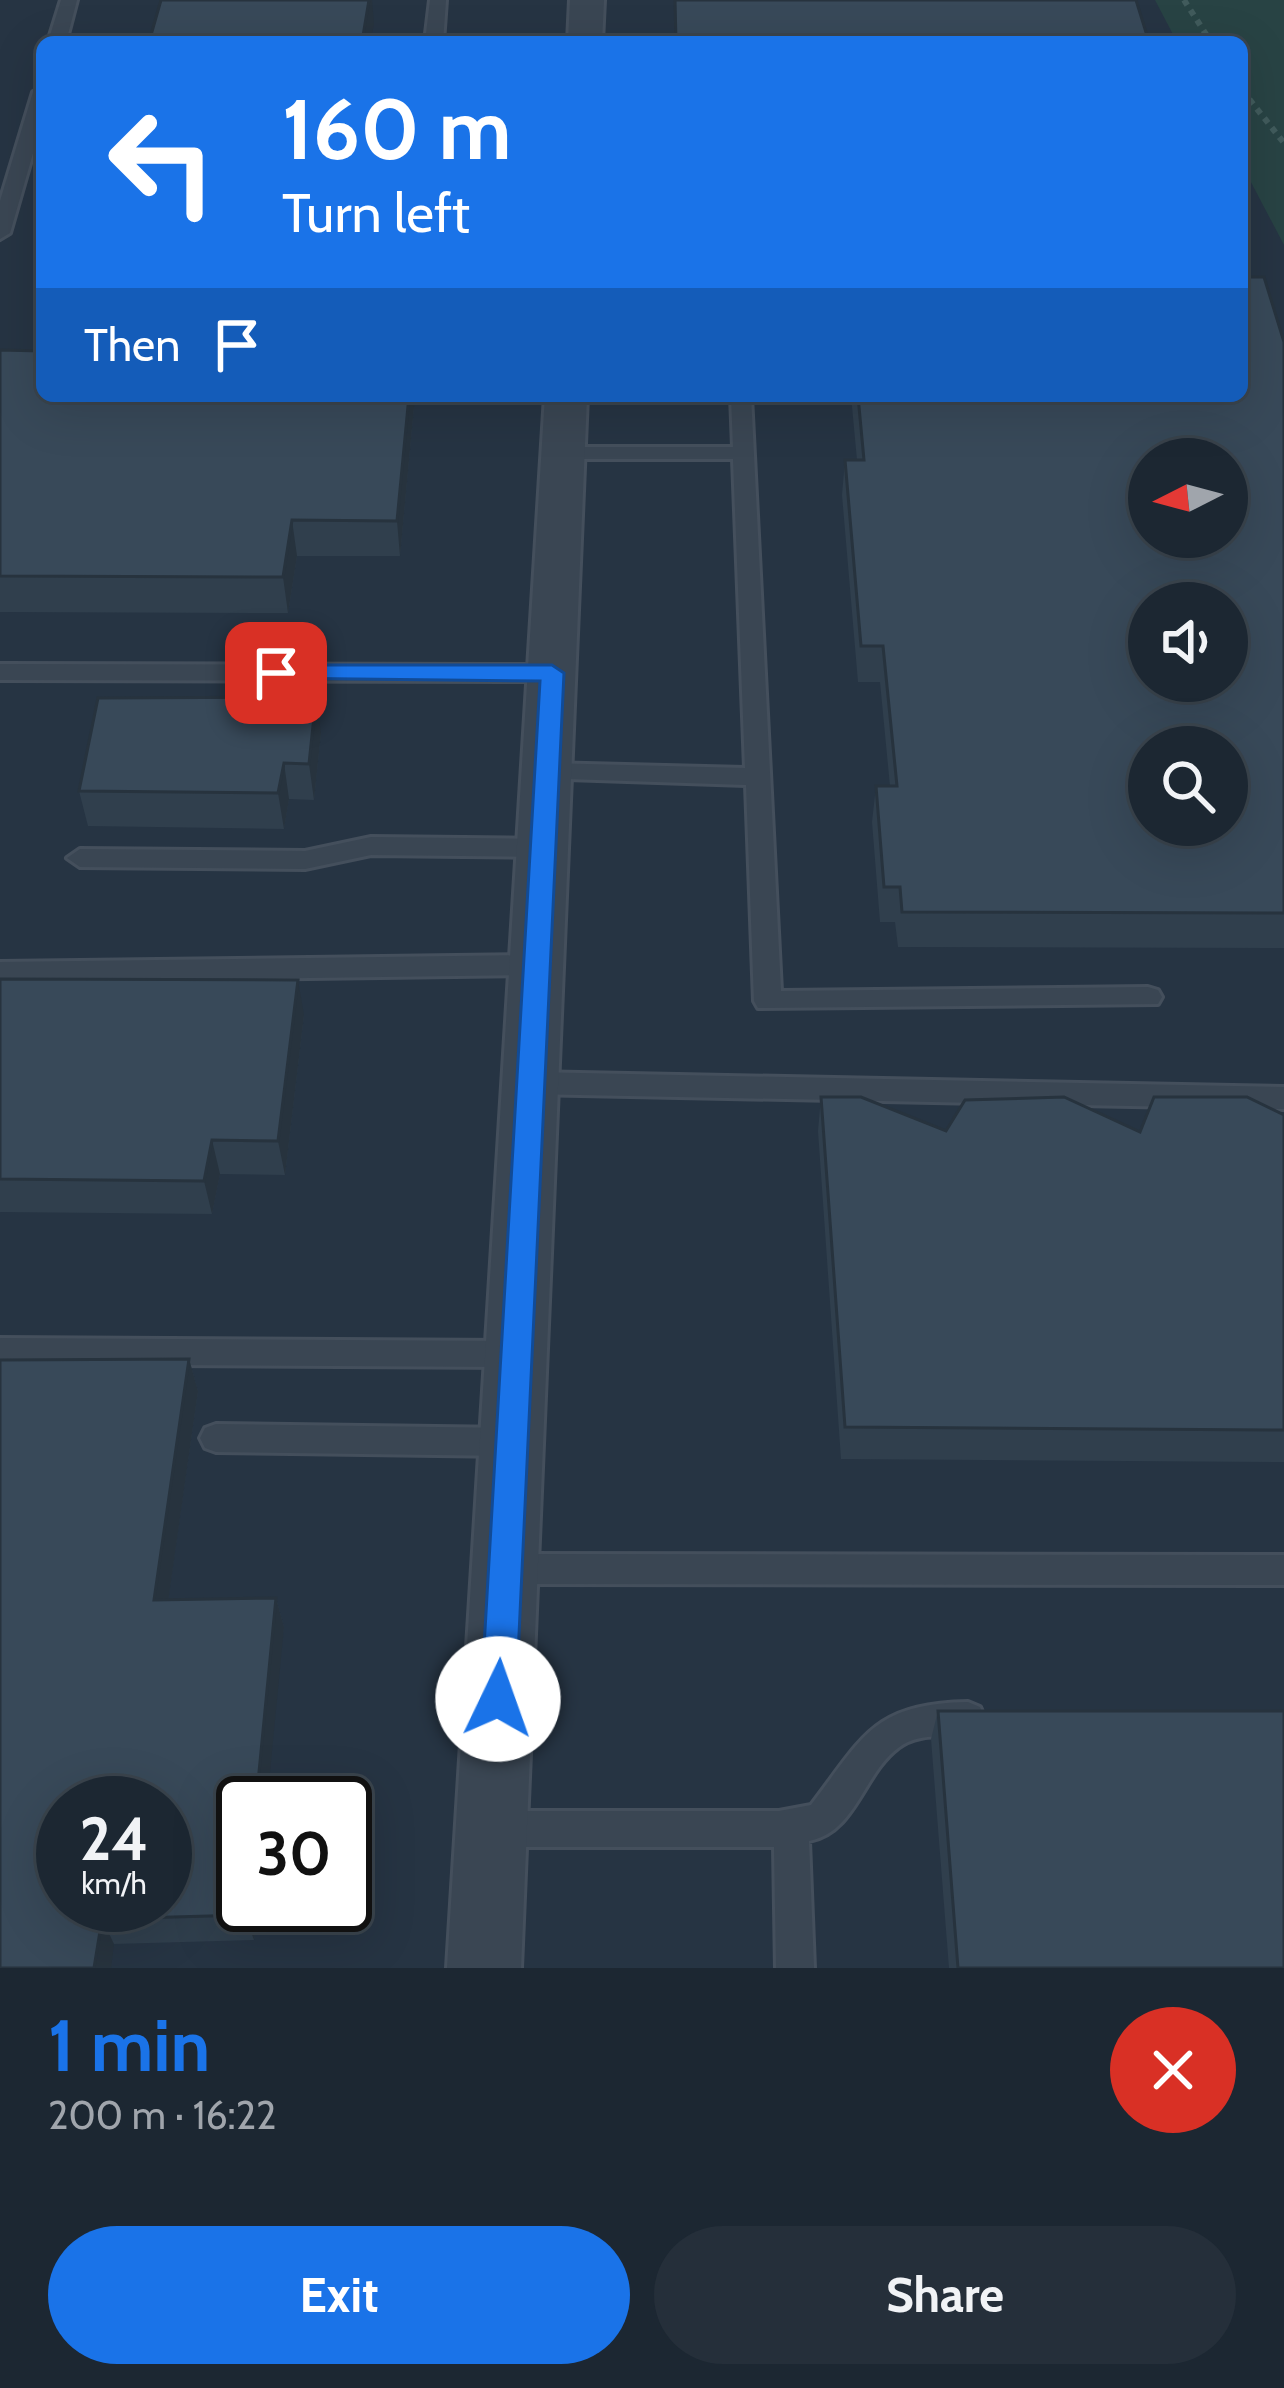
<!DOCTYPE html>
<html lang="en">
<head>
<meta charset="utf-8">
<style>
	:root { --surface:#1c2732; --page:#252f3a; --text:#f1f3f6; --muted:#a0a5ac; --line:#3a444d; --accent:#1a73e8 }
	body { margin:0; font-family:Cabin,sans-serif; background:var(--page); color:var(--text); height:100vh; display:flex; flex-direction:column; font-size:45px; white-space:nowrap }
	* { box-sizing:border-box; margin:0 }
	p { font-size:39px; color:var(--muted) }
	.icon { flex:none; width:66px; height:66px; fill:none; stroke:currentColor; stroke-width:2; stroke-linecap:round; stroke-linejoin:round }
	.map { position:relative; height:1968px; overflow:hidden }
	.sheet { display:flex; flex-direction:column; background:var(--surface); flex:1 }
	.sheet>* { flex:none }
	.hud { position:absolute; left:36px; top:36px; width:1212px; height:366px; border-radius:18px; box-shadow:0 12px 48px #0002,0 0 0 3px var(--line); background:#1a73e8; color:#fff; overflow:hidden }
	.needle { width:78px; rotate:264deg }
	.controls { position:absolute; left:1128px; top:438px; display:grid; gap:24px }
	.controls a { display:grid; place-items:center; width:120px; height:120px; border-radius:50%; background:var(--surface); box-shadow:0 12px 48px #0002,0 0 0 3px var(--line); font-size:60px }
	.speed { position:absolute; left:36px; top:1776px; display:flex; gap:24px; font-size:60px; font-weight:700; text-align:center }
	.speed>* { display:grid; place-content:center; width:156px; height:156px; border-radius:50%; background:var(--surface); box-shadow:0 12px 48px #0002,0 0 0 3px var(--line); line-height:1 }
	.speed small { font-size:30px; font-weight:400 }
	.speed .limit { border:6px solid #111; border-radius:18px; background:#fff; color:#111 }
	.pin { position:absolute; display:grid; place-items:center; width:102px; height:102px; color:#fff; margin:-51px; border-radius:24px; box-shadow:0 6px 18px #0006 }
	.me { position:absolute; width:132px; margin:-66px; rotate:3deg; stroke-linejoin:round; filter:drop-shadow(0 0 9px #0008) }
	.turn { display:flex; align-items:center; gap:42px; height:252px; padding:0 48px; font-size:54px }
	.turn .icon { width:156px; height:156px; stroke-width:2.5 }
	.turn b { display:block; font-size:84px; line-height:102px }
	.then { display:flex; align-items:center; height:114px; padding:0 48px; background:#0003; gap:24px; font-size:45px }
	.round { display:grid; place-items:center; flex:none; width:126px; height:126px; border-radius:63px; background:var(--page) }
	.headline { display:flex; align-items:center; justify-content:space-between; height:204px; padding:0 48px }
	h1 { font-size:72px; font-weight:800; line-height:90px; color:var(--accent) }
	.action { display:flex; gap:24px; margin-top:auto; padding:24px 48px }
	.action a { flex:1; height:138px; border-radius:72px; background:var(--accent); color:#fff; font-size:48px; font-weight:800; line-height:138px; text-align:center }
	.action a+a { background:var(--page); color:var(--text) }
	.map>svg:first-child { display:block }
	.green { fill:#284344 }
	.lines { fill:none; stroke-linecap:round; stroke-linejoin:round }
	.lane-casing { stroke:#444f5c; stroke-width:6 }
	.street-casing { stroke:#444f5c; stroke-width:6 }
	.path { stroke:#415b5c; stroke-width:6; stroke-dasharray:6 6; stroke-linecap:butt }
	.lane { fill:#3a4653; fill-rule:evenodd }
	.street { fill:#3a4653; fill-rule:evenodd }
	.wall { fill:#303f4d }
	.shaded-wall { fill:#27333e }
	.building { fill:#384959; stroke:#27333e; stroke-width:3; fill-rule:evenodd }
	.route { fill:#1a73e8; stroke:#114b97; stroke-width:3 }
</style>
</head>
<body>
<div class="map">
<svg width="1284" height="1968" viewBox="0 0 1284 1968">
	<rect width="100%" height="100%" fill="#263443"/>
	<path class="green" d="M1155,0h129v245l-42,-80v-123h-65z"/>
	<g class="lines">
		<g class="lane-casing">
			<path id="lane" d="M61,0h16l-11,42h-18z
				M430,0h16l-3,42h-18z
				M42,87v35l-32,111 -10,6v-38l33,-109z
				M731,396h20l30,595 367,-4 10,3 4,7 -4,7 -400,4 -4,-7 -8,-216 -208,-7 -3,-6 3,-6 9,-3 198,5 -12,-309h-169l-11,-6 11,-6h169z
				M0,664l552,1 12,8 -12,8 -552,-1z
				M371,837l172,2 13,9 -13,9 -172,-2 -66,14 -225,-2 -13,-9 13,-9 225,2z
				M537,955l13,10 -13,10 -537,7v-20z
				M531,1072l753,15v22l-753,-15 -10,-3 -4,-8 4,-8z
				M0,1338l517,3 11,4 4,9 -4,9 -11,4 -517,-3z
				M216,1424l295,4 11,4 5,10 -5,10 -11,4 -295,-4 -11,-4 -5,-10 5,-10z
				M505,1554l779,1v30l-779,-1 -12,-4 -5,-11 5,-11z
				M968,1702l12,5 5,12 -5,12c-26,10 -58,-2 -82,17 -35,26 -42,84 -89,93l5,127h-38l-2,-121h-279l-13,-5 -5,-13 5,-13 13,-5h284l32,-6c53,-69 62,-101 157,-103z"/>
		</g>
		<g class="street-casing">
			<path id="street" d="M570,0h34l-2,42h-34z
				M545,396h42l-66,1572h-74z"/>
		</g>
		<path class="path" d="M1184,0l27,42
			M1242,90l42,53"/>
		<use href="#lane" class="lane"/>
		<use href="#street" class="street"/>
	</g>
	<path class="wall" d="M1284,342v606l-386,-1 -3,-25h-15l-8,-100 4,-36h14l-10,-104h-22l-16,-187 3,-35h12l-6,-64h391z
		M0,350l42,46h373l-15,160h-103l-9,57 -288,-1z
		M321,733l-7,67 -25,-1 -5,30 -196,-3 -9,-35z
		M0,979l304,36 -19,160 -65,-1 -8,40 -212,-2z
		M821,1097l125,34 194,1 144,-17v347l-443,-3 -23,-328z
		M189,1359l9,32 -30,209 108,-2 8,29 -41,278h15l-4,35 -140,4 -114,24z
		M938,1711l346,257h-335l-18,-229z"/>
	<path class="shaded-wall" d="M369,0h3l2,23 -3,19h-9z
		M409,396h6l-15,160 -3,-35z
		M292,520l5,36 -9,57 -5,-36z
		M316,697l5,36 -7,67 -5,-36z
		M284,763l5,36 -5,30 -6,-36z
		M298,980l6,35 -19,160 -7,-34z
		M212,1140l8,34 -8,40 -8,-33z
		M189,1359l9,32 -34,239 -10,-30z
		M276,1598l8,29 -17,176h-11z
		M246,1905h12l-4,35 -9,-25z
		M102,1919l12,25 -3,24h-17z"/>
	<path class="building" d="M161,0h208l-7,42h-213z
		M675,0h461l13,42h-473z
		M1242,277h22l20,65v571l-382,-1 -2,-25h-16l-8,-101h21l-14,-140h-22l-16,-186h19l-6,-64h384zM1149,459h78v78h-78zM1149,603h78v78h-78zM1149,747h78v78h-78z
		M0,350l42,1v45h367l-12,125 -105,-1 -9,57 -283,-1z
		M316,697l-7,67 -25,-1 -6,30 -199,-2 19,-93z
		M0,979l298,1 -20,161 -66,-1 -8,41 -204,-2z
		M821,1097h40l85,34 19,-31 99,-3 76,35 14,-35h93l37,18v315l-439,-3z
		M189,1359l-35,241 122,-2 -20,205h-13v102h3l-1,10 -143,4 -8,49h-94v-608zM63,1803h102v102h-102z
		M938,1711h346v257h-326z"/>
	<path class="route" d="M276,665h276l12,8 -48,1026 -5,12 -13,5 -12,-5 -5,-12 59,-1018 -272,-3 -4,-5z"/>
</svg>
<div class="controls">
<a><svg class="needle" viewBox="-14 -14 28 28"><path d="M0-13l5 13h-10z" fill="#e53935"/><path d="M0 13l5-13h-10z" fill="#a0a5ac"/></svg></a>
<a><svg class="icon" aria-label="sound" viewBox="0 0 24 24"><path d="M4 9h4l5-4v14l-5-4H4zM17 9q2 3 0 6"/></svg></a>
<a><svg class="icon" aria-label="search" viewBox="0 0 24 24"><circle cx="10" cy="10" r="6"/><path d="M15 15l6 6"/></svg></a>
</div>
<div class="speed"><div>24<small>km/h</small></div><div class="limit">30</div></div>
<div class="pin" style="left:276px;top:673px;background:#d93025"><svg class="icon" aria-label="arrive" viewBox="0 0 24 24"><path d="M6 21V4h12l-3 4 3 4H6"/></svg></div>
<svg class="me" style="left:498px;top:1699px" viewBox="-20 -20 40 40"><circle r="19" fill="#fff"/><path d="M0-13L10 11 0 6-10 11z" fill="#1a73e8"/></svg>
<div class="hud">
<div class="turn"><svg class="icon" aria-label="left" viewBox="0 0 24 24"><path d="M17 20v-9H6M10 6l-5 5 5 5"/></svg><div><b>160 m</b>Turn left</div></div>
<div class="then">Then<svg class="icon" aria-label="arrive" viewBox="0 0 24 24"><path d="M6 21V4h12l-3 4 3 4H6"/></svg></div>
</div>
</div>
<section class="sheet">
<div class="headline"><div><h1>1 min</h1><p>200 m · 16:22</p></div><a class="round" style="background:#d93025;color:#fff"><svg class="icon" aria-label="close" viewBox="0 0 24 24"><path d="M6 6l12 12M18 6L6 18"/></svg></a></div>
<div class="action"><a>Exit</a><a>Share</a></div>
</section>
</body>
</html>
